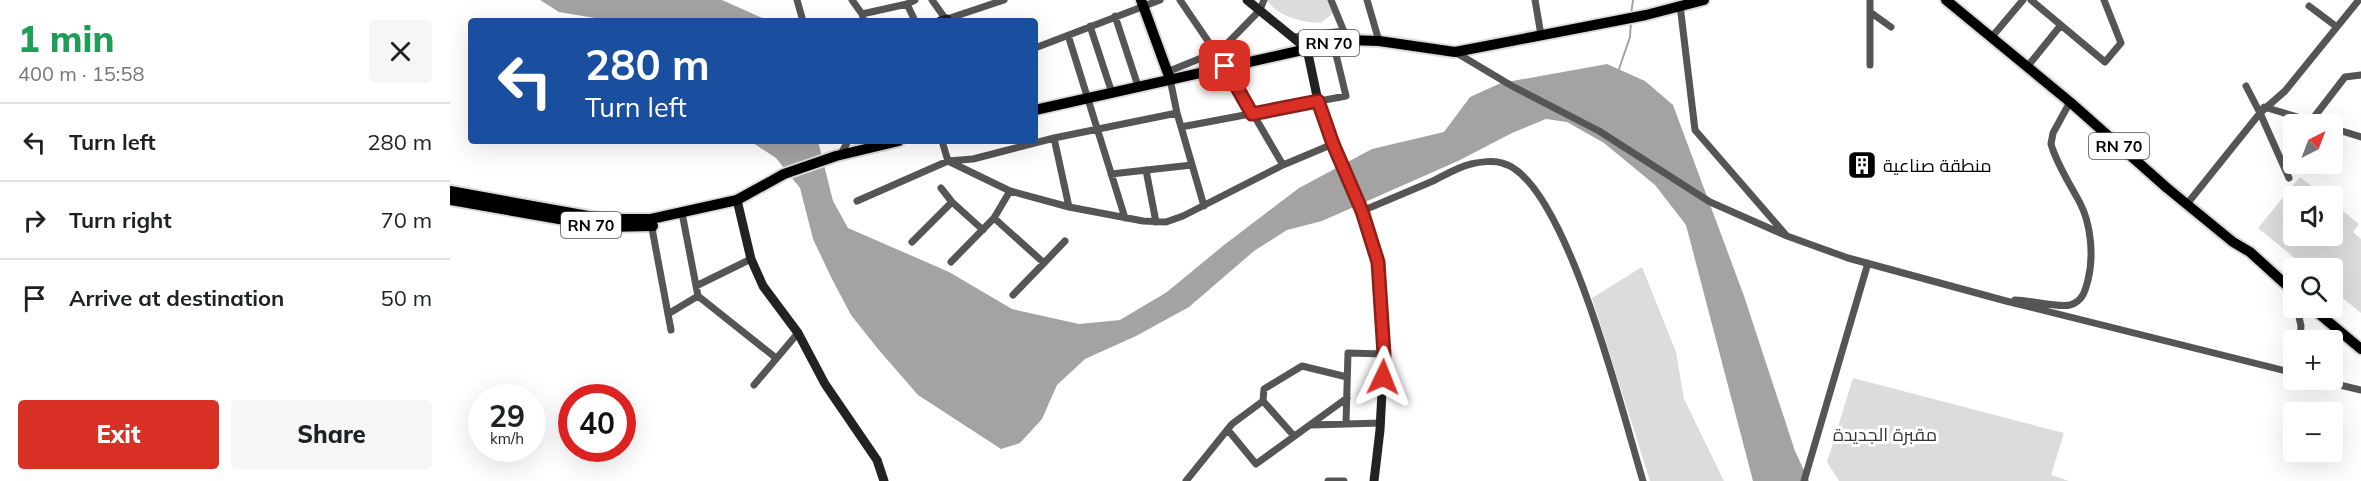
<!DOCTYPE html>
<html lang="en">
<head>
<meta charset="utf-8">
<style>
	:root { --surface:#fff; --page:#f6f6f6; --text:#202124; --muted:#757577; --line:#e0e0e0; --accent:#d93025 }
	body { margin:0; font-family:Mulish,Cairo,sans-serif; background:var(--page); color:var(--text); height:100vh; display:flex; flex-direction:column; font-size:22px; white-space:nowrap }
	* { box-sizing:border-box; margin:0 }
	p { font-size:20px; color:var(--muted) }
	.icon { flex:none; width:33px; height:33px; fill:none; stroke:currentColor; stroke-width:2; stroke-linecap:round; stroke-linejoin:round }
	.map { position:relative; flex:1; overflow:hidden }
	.drawer { display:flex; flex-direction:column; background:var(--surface); width:450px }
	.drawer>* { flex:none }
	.top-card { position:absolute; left:18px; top:18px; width:570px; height:126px; border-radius:6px; box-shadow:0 6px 24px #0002; background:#1a4fa0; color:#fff; overflow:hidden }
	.needle { width:39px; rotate:42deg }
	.fabs { position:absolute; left:1833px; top:114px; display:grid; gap:12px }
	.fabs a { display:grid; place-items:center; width:60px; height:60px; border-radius:6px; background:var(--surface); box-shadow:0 6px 24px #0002; font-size:30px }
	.speed { position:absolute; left:18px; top:384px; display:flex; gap:12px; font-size:30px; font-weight:700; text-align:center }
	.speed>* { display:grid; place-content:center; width:78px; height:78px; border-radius:50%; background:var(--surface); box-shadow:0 6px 24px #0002; line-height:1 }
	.speed small { font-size:15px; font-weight:400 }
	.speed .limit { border:9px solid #d22; background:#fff; color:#111 }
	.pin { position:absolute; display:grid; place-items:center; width:51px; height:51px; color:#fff; margin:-26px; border-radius:12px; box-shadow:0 3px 9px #0006 }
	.me { position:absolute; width:66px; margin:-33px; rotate:2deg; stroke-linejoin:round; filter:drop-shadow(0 0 4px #0008) }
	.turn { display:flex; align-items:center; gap:21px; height:126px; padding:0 18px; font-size:27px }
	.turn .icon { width:78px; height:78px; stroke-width:2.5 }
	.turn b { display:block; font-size:42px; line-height:51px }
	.round { display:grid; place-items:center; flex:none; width:63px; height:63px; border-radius:6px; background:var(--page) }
	.headline { display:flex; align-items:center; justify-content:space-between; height:102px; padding:0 18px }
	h1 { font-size:36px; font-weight:800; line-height:45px; color:#1e9e55 }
	.button { display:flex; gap:12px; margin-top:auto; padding:12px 18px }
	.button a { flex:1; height:69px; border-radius:6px; background:var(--accent); color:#fff; font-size:24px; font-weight:800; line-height:69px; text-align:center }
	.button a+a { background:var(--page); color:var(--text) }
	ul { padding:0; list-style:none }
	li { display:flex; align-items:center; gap:18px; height:78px; padding:0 18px; border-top:2px solid var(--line) }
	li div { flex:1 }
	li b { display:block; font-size:22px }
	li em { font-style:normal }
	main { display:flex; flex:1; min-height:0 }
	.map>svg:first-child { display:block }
	.green { fill:#dcdcdc }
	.water { fill:#a3a3a3 }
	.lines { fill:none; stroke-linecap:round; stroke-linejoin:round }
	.stream { stroke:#a3a3a3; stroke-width:2 }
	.primary-casing { stroke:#dbdbdb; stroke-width:14 }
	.street { stroke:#555; stroke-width:7 }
	.secondary { stroke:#222; stroke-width:9 }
	.primary { stroke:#000; stroke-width:10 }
	.route-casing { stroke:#8d1f18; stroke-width:15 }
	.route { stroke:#d93025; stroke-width:10 }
	.labels { text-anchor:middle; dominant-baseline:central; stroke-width:6; stroke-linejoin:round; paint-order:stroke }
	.shield { fill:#fff; stroke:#4c4c4c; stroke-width:1.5 }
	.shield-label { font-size:16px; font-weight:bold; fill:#000 }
	.poi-label { font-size:18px; fill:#000; stroke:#fff; text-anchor:start }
	.park-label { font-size:18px; fill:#333; stroke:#fff }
</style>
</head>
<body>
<main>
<section class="drawer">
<div class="headline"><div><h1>1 min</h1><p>400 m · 15:58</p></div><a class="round"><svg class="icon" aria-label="close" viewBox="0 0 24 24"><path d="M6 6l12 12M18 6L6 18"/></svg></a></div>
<ul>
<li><svg class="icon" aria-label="left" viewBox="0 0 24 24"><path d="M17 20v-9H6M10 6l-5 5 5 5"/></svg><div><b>Turn left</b></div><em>280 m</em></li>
<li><svg class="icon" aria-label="right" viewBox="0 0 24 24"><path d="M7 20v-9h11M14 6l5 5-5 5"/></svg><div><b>Turn right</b></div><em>70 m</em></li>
<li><svg class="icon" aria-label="arrive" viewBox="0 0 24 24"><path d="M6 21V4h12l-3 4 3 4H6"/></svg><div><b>Arrive at destination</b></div><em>50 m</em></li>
</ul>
<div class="button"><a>Exit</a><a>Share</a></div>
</section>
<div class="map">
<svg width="1911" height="481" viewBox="0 0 1911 481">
	<rect width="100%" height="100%" fill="#fff"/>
	<path class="green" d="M816,0h61l6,13 -12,10c-21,-1 -41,-6 -55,-23z
		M1850,177l25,19h-31v40h38l1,-33 26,21 -6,8 8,7v74l-28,-23 -1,-22h-25l-49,-40z
		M1192,267l34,85 8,47 40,82h-74l-58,-183z
		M1403,378l211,55 -13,42 18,6h-230l-12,-19z"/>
	<path class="water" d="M90,0h182l47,21h-156l-54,-9z
		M1157,64l38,17 28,24 71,191 51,155 14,30h-56l-67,-256 -31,-40 -51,-42 -37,-21 -21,-3 -34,14 -54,28 -136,60 -35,9 -33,21 -65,56 -53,29 -51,23 -28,26 -15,34 -22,24 -19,6 -83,-54 -40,-46 -27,-34 -19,-36 -19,-40 -13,-51 -24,-30 -26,-17h68l15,60 15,27 101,44 63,37 67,15 41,-4 47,-28 57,-47 75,-57 73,-39 72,-17 26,-35 31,-14z"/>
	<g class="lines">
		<path class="stream" d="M1181,15l2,-15
			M1169,69l11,-32 1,-16"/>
		<g class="primary-casing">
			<path id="primary" d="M691,0l29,79
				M1496,0l124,102 97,86 66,54 17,10 44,40
				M585,110l312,-70 32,1 76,11 191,-37 58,-15
				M0,191l155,28h46l86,-19 47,-26 52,-18 63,-15
				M0,200l155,27 48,-1
				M1862,308l49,41"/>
		</g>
		<path class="street" d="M347,0l6,21
			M402,0l10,14 2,7
			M482,0l15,21
			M730,0l45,66 58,99
			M881,0l14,34
			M917,0l12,41
			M1085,0l6,35
			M1420,0v12l21,15
			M1581,0l74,62 16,-19 -17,-43
			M1230,5l15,125 91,105
			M1859,6l28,21
			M412,14l45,-10
			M665,16l23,70
			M497,19l57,-19
			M465,21l-8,-17 8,-4
			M640,26l22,67
			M618,35l57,183
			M843,37l51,-6
			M1541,38l32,-38
			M585,48l125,-48
			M1005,52l57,34 87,45 111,71 77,34 61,22 158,43 288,72
			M767,54l43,-44 4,-10
			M1420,65v-53
			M1577,67l34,-42
			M717,72l49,-20
			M720,79l7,34 27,93
			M1796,86l14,27 25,-22 73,-90
			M1814,107l57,17
			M1861,121l34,-44 16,-2
			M731,127l165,-31 -13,-54
			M1882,128l29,9
			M604,138l15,69
			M492,141l6,20 62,30 59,16 74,14 23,1 17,-6 100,-51 50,-21
			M391,154l7,-13
			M696,170l10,52
			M661,174l81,-9
			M491,188l11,14 31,28
			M407,201l91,-40 25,-2 81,-21 123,-25
			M1737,204l73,-91 29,65
			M912,211c24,-10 47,-20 71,-30 12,-6 25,-14 38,-17 8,-2 23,-4 31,-1 64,15 122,257 141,318
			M232,213l16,83 78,62
			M544,218l50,45 21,-22
			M201,223l20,107
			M462,242l40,-40
			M501,262l43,-44 16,-27
			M246,286l55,-27
			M563,295l31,-32
			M1565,300c15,0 43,8 55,5 13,-4 15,-14 18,-25 6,-24 3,-56 -8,-77 -10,-19 -23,-38 -29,-59l2,-11 17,-31
			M1847,308l4,18 -1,14
			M218,314l30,-18
			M1837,371l7,-13
			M1869,380l42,10
			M304,385l44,-52
			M813,401l31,35
			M896,423l2,-70 36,1
			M861,425l70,-2
			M778,430l28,34 91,-66
			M736,481l46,-57 31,-23 1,-12 38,-23 45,11
			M878,481h16
			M1354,481l64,-218"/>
		<path class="secondary" d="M797,0l60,49 11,52 15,43 29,67 16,51 6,92 -4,76 -6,51
			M490,21l7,-2
			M287,200l14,59 12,27 35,47 27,51 52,76 7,21"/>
		<use href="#primary" class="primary"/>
	</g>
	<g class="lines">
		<g class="route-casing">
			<path id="route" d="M775,66l27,48 66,-13 15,43 29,67 16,51 6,92 -1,23"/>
		</g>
		<use href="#route" class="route"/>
	</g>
	<defs>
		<g id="building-square" transform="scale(1.5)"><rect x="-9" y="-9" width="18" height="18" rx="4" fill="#000" stroke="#fff"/><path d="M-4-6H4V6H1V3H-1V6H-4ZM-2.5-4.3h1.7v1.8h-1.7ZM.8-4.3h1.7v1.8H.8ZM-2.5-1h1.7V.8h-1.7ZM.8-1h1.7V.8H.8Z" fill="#fff"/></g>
	</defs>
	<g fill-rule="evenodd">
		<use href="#building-square" x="1412" y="165"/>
	</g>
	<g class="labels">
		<g class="shield">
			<rect x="849" y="30" width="60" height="26" rx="4.5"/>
			<rect x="1639" y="133" width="60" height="26" rx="4.5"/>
			<rect x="111" y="212" width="60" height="26" rx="4.5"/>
		</g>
		<g class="shield-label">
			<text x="879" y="43">RN 70</text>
			<text x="1669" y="146">RN 70</text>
			<text x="141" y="225">RN 70</text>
		</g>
		<g class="poi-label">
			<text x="1433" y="165">منطقة صناعية</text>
		</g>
		<g class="park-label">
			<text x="1435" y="434">مقبرة الجديدة</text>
		</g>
	</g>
</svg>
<div class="fabs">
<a><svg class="needle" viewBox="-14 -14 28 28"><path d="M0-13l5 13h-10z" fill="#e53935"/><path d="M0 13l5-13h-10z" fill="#757577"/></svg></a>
<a><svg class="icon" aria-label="sound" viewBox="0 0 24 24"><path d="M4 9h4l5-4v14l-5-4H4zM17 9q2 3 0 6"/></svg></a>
<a><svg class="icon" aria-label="search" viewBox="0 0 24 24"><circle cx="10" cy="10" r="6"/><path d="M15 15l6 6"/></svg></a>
<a>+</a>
<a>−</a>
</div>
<div class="speed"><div>29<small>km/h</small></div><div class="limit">40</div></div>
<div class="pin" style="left:775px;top:66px;background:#d93025"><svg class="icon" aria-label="arrive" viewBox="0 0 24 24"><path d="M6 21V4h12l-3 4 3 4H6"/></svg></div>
<svg class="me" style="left:933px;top:377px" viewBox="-20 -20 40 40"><path d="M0-17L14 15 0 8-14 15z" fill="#d93025" stroke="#fff" stroke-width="4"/></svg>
<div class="top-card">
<div class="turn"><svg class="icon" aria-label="left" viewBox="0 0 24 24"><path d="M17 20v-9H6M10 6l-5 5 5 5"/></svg><div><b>280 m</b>Turn left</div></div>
</div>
</div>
</main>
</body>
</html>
